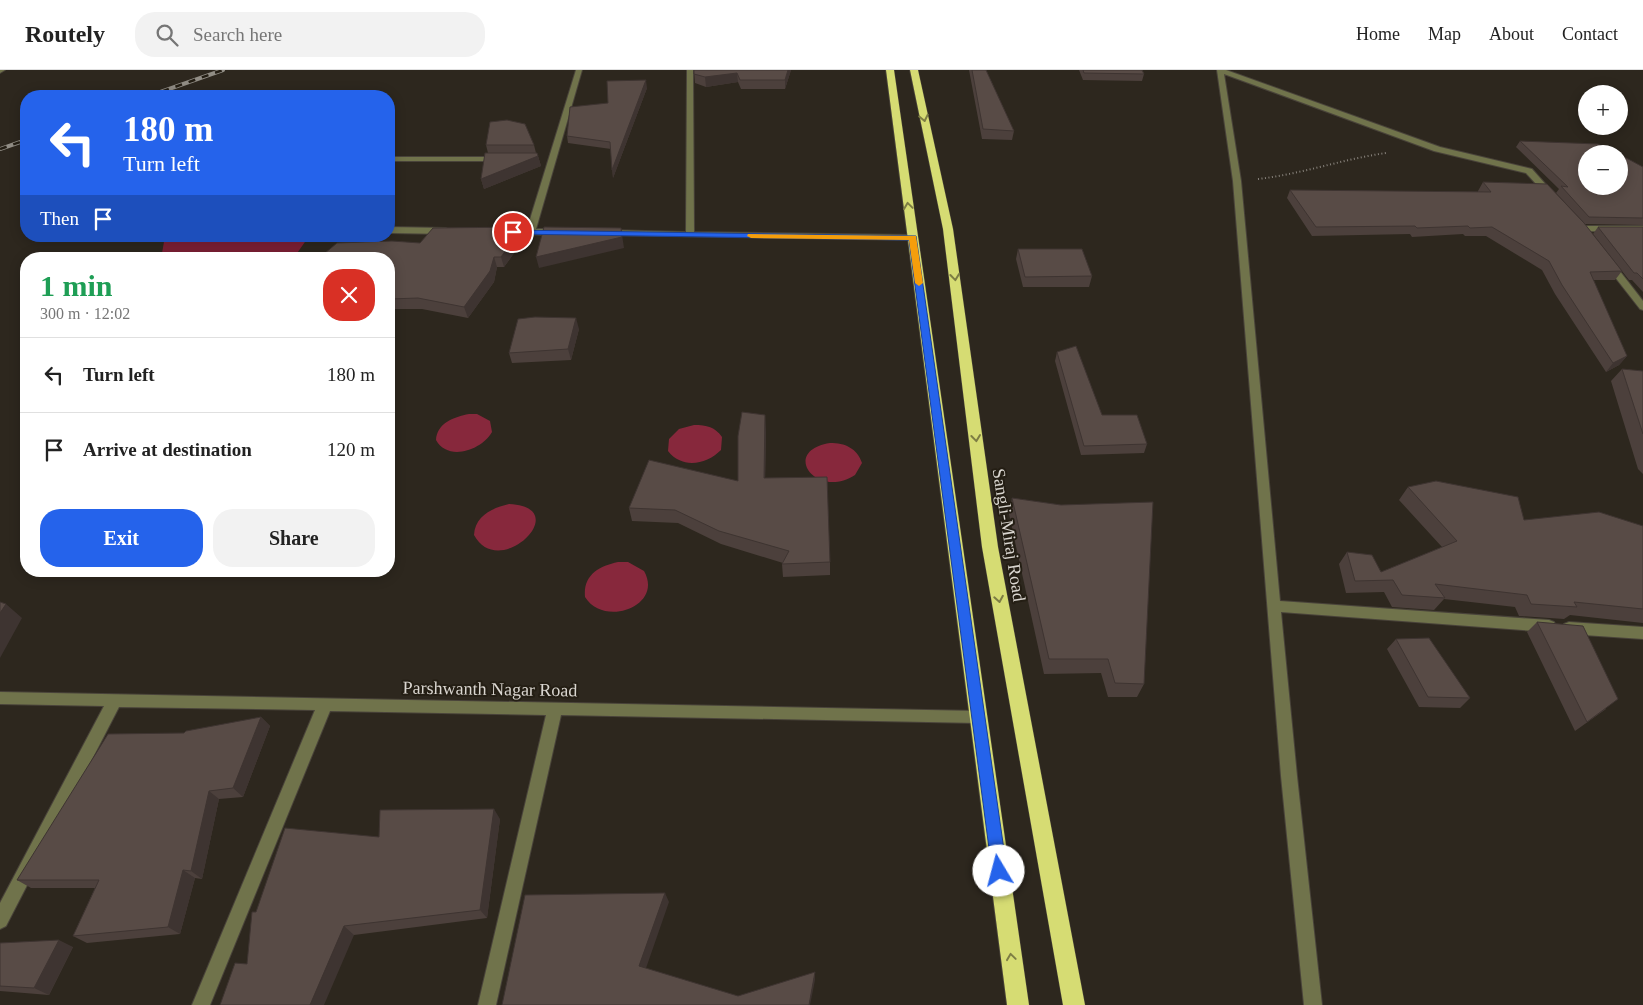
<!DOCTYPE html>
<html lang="en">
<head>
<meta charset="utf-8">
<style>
	:root { --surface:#fff; --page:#f2f2f2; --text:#222; --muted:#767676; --line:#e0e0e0; --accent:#2563eb }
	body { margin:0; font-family:Georgia,serif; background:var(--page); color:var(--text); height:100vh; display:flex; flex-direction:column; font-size:19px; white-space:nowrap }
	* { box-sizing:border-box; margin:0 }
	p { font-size:16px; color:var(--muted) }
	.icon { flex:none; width:28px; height:28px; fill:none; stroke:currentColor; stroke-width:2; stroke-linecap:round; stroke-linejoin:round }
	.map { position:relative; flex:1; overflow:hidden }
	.sheet { position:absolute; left:20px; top:182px; width:375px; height:325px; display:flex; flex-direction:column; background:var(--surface); border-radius:20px; box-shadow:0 2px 12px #0003 }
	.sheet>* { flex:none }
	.hud { position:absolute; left:20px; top:20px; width:375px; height:152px; border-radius:20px; box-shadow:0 2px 12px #0003; background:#2563eb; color:#fff; overflow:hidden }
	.controls { position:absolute; left:1578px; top:15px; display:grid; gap:10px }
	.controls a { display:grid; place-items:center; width:50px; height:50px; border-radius:50%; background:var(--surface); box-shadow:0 2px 12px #0003; font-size:25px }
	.pin { position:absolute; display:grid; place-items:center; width:42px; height:42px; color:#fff; margin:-21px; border:2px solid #fff; border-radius:50%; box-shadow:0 1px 5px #0007 }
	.me { position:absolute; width:55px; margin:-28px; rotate:352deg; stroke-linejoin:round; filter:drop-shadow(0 0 4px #0008) }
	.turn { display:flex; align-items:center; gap:18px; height:105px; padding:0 20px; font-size:22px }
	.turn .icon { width:65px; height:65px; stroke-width:2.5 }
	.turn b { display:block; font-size:35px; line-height:42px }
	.then { display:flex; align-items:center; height:48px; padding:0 20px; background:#0003; gap:10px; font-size:19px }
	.round { display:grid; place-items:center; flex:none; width:52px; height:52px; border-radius:20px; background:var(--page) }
	.summary { display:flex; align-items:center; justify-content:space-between; height:85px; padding:0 20px }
	h1 { font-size:30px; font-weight:600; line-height:38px; color:#1e9e55 }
	.cta { display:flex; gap:10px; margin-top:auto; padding:10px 20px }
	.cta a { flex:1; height:58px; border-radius:20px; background:var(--accent); color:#fff; font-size:20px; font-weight:600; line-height:58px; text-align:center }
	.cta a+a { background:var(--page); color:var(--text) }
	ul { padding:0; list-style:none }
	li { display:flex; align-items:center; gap:15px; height:75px; padding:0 20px; border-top:1px solid var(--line) }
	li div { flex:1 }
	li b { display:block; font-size:19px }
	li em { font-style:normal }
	header { display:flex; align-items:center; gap:30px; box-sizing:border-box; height:70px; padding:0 25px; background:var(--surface); border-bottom:1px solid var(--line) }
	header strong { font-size:24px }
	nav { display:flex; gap:28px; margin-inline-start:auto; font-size:18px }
	.search { width:350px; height:45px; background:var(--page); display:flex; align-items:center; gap:12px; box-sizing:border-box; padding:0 18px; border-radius:20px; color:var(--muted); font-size:19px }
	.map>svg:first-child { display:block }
	.green { fill:#7e2035 }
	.forest { fill:#87283c }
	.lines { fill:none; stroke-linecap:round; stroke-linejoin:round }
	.minor-casing { stroke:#49433a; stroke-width:2 }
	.highway-casing { stroke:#49433a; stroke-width:1 }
	.path { stroke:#87827b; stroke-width:2; stroke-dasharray:1 2.5; stroke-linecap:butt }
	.minor { fill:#70734b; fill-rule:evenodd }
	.highway { fill:#d6dc73; fill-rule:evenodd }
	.rail-casing { stroke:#918d85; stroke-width:4 }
	.rail { stroke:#241e14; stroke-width:2.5; stroke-dasharray:7; stroke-linecap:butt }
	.wall { fill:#4c403c }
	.shaded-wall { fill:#3e3431 }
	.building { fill:#584b46; stroke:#3e3431 }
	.oneway { stroke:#7d7d44 }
	.route { fill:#2563eb; stroke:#184099 }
	.slow { fill:#f59e0b }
	.labels { text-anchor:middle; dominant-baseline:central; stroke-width:4; stroke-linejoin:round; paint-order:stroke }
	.street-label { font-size:18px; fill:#dad6d0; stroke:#241e14 }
</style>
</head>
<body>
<header>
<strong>Routely</strong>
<div class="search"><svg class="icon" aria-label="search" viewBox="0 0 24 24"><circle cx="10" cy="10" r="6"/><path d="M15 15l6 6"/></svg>Search here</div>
<nav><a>Home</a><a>Map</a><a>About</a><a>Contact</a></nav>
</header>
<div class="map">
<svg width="1643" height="935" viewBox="0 0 1643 935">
	<rect width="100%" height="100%" fill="#2d271e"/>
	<path class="green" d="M165,166l142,3 -14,20h-132z"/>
	<path class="forest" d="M469,344h8l13,7 2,11c-10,18 -44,30 -56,8 1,-17 18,-23 33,-26z
		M694,355c13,0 21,2 28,12l-1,13c-15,15 -39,19 -53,1l1,-12 10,-10z
		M830,373c15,0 27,5 32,20l-7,12c-39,25 -75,-24 -25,-32z
		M509,434c67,3 -10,78 -35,31 1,-19 18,-27 35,-31z
		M618,492h10l16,9c20,35 -40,57 -59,26 -2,-22 14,-31 33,-35z"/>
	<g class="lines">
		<g class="minor-casing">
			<path id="minor" d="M0,0h5l-5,3z
				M576,0h6l-46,159h23l4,3 -4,3 -53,-1v-4l21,-1z
				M687,0h6l1,162 219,3 3,1v4l-313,-5 -1,-2 4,-3 80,2z
				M1217,0h9l214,77 92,22 24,27 -7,2 -23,-25 -92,-22 -210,-77 17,107 39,420 269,19 5,2 2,4 -2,4 -5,2 -268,-20 16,164 25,229h-18l-23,-229 -48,-595z
				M389,87h111l4,2 -4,2h-111z
				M1582,156h61v6l-64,-1 -1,-2z
				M389,157l57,1 4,3 -4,3 -57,-1z
				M1609,190l3,1 31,40v9l-3,-1 -36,-46z
				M1569,552l74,5v12l-74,-5 -5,-2 -2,-4 2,-4z
				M0,622l978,19 5,1 2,5 -2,5 -5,1 -417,-8 -65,290h-18l68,-290 -216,-4 -120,294h-18l123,-295 -196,-3 -113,219 -6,3v-26l104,-197 -104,-2z"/>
		</g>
		<g class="highway-casing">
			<path id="highway" d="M886,0h8l135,935h-22z
				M910,0h8l35,159 45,318 87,458h-22l-81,-458 -39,-318z"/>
		</g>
		<path class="path" d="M1258,109c44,-5 85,-20 128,-26"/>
		<use href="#minor" class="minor"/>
		<use href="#highway" class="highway"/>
		<g class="rail-casing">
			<path id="rail" d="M149,26l74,-26
				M0,79l26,-9"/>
		</g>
		<use href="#rail" class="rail"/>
	</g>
	<path class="wall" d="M694,0h97l-6,19h-44l-3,-7 -32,5 -11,-4z
		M969,0h17l28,61 -2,9 -30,-1z
		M1079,0h63l2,4 -2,7 -59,-1z
		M647,18l-34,90 -2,-29 -43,-6 -1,-7 41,-33z
		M1520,71l123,26v58l-58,-1 -29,-31 3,-4 -43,-42z
		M486,75h48l2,8 2,3 3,10 -57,23 -3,-10 7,-26z
		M1483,112l139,89 -7,9h-22l34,76 -8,9 -13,7 -51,-78 -13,-24 -56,-34h-21l-2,-2 -51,3 -2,-3 -98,2 -25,-38 3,-8 188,2v-1z
		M1598,157h45v65l-11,-12h-3l-36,-46z
		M525,168l-21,29h-7l-3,15 -26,36 -46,-9h-33v-50l31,-16z
		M1018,179l74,27 -3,11h-66l-7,-28z
		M579,259l-8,31 -59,3 -3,-10z
		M1057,282l45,63 45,29 -3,9 -63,2 -26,-94z
		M1622,299l21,2v103l-5,-5 -27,-88z
		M766,359l-1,49 65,84v13l-47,2 -1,-13 1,-1 -62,-19 -43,-21 -46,-2 -3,-13 109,-27z
		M1408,417l116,33 119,6v97l-73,-8 -6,4 -45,-3 -4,-9 -71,-8 -10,11 -42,-3 -8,-15 -38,1 -7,-29 8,-12 34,20 61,-25 -43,-47z
		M1012,428l132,186 -7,13h-29l-7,-24 -57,1 -35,-160z
		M1537,552l69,87 -31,22 -48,-99z
		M1396,569l74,59 -10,10 -41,-1 -32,-58z
		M261,647l9,9 -27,71 -24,2 -17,80 -7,-1 -15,56 -93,9 -14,-7 22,-48h-64l-14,-8z
		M500,749l-13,99 -133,17 -107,29 9,-52 123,-75z
		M0,873l73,4 -24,48 -49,-4z"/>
	<path class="shaded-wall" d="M788,0h3l-6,19v-9z
		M737,3l1,9 -32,5 -1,-10z
		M646,10l1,8 -34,90 -1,-8z
		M538,86l3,10 -57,23 -3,-10z
		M390,92l3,7 -4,4v-10z
		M523,157l2,11 -21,29 -3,-10z
		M621,158l3,20 -85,20 -3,-11z
		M494,187l3,10 -3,15 -26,36 -4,-11z
		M576,248l3,11 -8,31 -3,-11z
		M1627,286l-8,9 -13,7 7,-9z
		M765,345l1,14 -1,62 -1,-13z
		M6,534l16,14 -22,40v-45z
		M261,647l9,9 -27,71 -10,-9z
		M209,721l10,8 -17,80 -11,-8z
		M494,739l6,10 -13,99 -7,-8z
		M183,800l12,8 -15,56 -12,-7z
		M665,823l4,9 -25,72 -5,-8z
		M344,856l10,9 -30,70h-14z
		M59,870l14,7 -24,48 -15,-7z
		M815,902v8l-5,25h-1z"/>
	<path class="building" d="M694,0h94l-3,10h-45l-3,-7 -32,4 -11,-3z
		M972,0h14l28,61 -31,-2z
		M1083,0h59l2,4 -60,-1z
		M646,10l-34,90 -2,-28 -43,-6 3,-29 38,-4 -1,-22z
		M507,50l18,4 9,21h-48l4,-23z
		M1520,71l78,3 20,10h-32v32h33v-32l24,13v51l-54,-1 -28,-31 7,1z
		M485,83h52l1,3 -57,23z
		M1483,112l64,2 37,39 38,48 -32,1 37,84 -14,7 -51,-78 -13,-24 -57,-34 -22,1 -2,-2 -51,2 -2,-2 -99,1 -26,-37 201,2z
		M523,157l-22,30h-7l-4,14 -26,36 -46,-9 -29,1v-40h-71l19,-16 55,-2 28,2 13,-15z
		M544,157l77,1 1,9 -86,20z
		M1598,157h45v52l-6,-6h-3z
		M1018,179h64l10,27 -67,1z
		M535,247l41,1 -8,31 -59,4 9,-34z
		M1076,276l26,69h35l10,29 -63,2 -27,-94z
		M1622,299l21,2v63z
		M742,342l23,3 -1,63 63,-1 3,85 -48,2 7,-13 -70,-20 -44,-21 -46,-2 20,-48 89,21v-45z
		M1436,411l82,16 6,23 75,-8 44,14v83l-69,-7 3,5 -46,-3 -4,-9 -92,-11 10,14 -43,-3 -9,-15 -38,1 -8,-29 25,3 9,17 76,-31 -49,-54z
		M1012,428l49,7 92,-3 -9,182 -29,-1 -7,-24h-59z
		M0,532l6,2 -6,9z
		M1537,552l46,4 35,73 -31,23z
		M1429,568l41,60 -42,-1 -32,-58z
		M261,647l-28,71 -24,3 -18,80 -8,-1 -15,57 -95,9 26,-56h-82l91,-146 76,-1 2,-2z
		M494,739l-14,101 -136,16 -34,79h-90l15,-42 12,1 5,-52h4l29,-84 94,9 1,-27z
		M665,823l-26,73 99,30 77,-24 -6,33h-307l23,-110z
		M59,870l-25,48 -34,-2v-43z"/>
	<defs><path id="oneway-chevron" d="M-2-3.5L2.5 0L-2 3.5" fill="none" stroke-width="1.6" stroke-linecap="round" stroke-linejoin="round" transform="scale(1.25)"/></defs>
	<g class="oneway">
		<use href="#oneway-chevron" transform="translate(924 48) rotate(78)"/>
		<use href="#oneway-chevron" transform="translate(908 136) rotate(-98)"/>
		<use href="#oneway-chevron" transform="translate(955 207) rotate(83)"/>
		<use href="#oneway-chevron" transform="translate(976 368) rotate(83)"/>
		<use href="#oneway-chevron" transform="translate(999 529) rotate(80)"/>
		<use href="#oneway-chevron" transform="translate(1011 887) rotate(-98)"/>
	</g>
	<path class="route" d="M511,160l405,6 91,635 -2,5 -6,2 -5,-2 -2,-5 -83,-631 -396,-6 -2,-1z"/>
	<path class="slow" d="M748,164l168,2 7,47 -4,3 -4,-3 -6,-43 -158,-2 -4,-2z"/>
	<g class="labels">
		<g class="street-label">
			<text transform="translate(1009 465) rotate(81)">Sangli-Miraj Road</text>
			<text transform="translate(490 619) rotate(1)">Parshwanth Nagar Road</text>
		</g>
	</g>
</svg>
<div class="controls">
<a>+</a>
<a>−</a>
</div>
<div class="pin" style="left:513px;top:162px;background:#d93025"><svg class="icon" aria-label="arrive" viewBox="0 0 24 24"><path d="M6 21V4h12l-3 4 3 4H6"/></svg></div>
<svg class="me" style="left:999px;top:801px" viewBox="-20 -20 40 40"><circle r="19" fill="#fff"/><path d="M0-13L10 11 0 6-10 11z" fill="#2563eb"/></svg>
<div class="hud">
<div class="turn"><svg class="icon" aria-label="left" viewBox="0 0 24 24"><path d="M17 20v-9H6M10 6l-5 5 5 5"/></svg><div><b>180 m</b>Turn left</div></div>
<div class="then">Then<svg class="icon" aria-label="arrive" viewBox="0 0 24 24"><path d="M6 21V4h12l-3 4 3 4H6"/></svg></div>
</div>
<section class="sheet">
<div class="summary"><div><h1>1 min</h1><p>300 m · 12:02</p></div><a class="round" style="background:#d93025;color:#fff"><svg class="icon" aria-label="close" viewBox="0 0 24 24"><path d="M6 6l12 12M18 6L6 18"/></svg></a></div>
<ul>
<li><svg class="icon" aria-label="left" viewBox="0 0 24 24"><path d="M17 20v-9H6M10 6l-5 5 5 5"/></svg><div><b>Turn left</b></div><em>180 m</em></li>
<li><svg class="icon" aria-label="arrive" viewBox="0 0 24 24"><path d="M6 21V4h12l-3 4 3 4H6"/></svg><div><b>Arrive at destination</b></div><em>120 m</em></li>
</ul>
<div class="cta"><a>Exit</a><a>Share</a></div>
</section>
</div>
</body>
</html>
